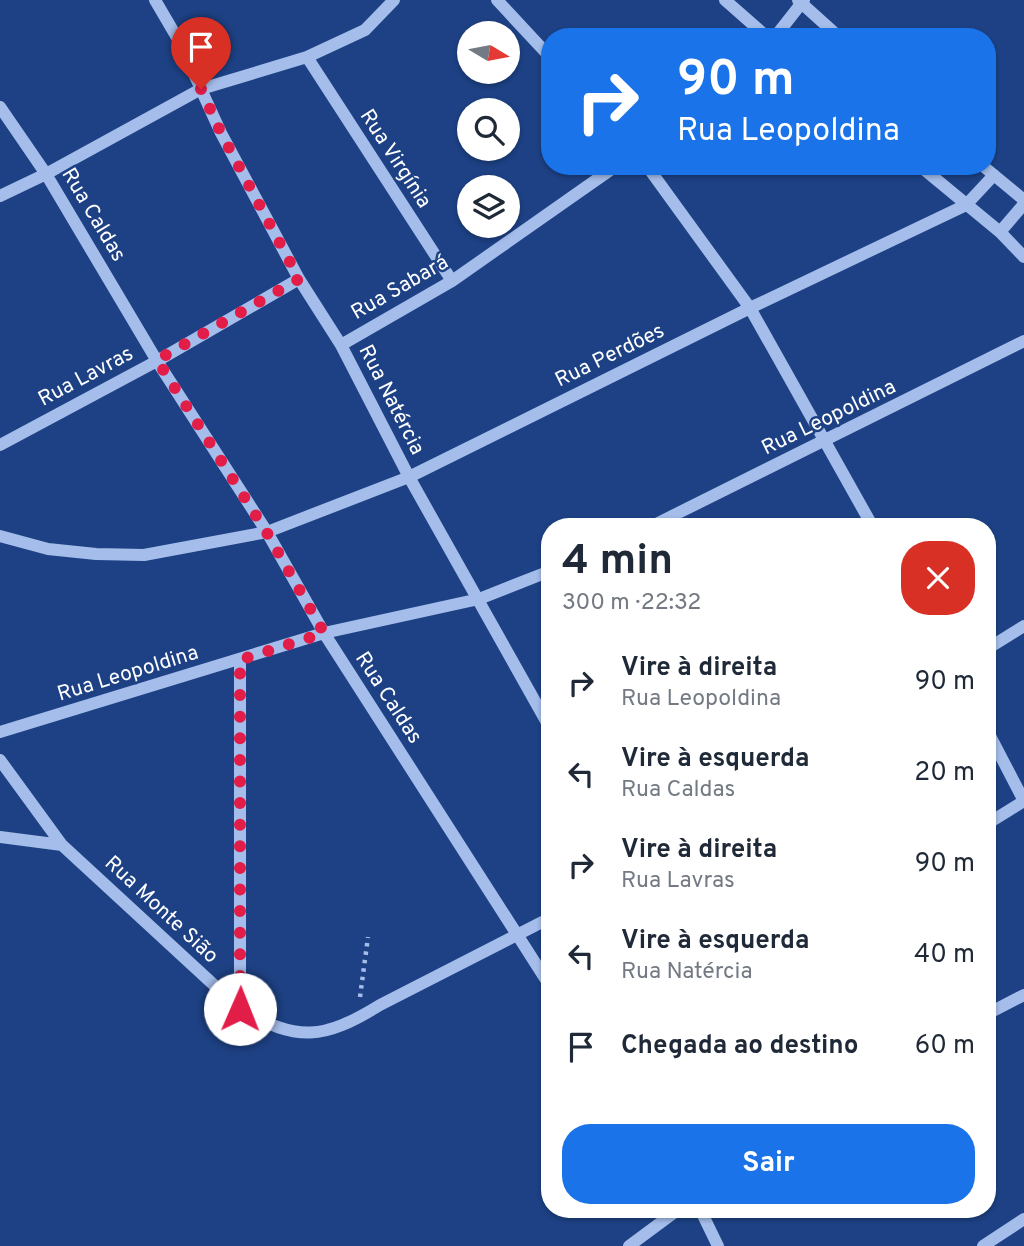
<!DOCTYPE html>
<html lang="pt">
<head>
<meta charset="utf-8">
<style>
	:root { --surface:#fff; --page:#f2f2f3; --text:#1f2937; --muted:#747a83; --accent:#1a73e8 }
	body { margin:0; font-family:Overpass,sans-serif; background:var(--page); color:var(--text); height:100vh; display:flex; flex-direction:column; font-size:26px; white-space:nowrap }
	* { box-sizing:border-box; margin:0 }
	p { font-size:23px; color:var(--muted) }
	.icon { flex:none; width:38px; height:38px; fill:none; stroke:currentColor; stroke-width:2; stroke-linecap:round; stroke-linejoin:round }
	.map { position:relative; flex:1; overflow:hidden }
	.drawer { position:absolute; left:541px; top:518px; width:455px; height:700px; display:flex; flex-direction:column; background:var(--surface); border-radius:28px; box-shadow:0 2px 5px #0004 }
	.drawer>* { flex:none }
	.top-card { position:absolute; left:541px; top:28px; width:455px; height:147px; border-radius:28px; box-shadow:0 2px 5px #0004; background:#1a73e8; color:#fff; overflow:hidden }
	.needle { width:46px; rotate:100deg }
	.buttons { position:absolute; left:457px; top:21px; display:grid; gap:14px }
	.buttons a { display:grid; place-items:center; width:63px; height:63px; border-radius:50%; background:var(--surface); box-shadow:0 2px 5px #0004; font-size:35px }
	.pin { position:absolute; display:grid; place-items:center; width:60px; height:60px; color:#fff; margin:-72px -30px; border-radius:50% 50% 50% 0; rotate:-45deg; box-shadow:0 0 7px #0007 }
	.pin .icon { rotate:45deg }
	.me { position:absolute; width:77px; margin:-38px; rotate:1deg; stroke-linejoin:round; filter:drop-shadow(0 0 5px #0008) }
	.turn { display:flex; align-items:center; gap:24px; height:147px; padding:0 21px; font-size:32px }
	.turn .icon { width:91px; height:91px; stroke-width:2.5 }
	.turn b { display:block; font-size:49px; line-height:60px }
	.round { display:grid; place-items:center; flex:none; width:74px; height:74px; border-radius:28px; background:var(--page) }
	.head { display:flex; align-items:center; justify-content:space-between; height:119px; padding:0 21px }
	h1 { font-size:42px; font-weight:700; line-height:52px }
	.action { display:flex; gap:14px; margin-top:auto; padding:14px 21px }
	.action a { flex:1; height:80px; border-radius:28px; background:var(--accent); color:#fff; font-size:28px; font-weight:700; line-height:80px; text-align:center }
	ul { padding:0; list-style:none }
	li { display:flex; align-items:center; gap:21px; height:91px; padding:0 21px }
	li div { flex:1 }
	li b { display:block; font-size:26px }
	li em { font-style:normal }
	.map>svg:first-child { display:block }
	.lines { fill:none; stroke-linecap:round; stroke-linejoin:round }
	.path { stroke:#a4bdea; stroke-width:4.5; stroke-dasharray:3.5 5; stroke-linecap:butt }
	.minor { stroke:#a4bdea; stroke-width:12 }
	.route { stroke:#e11d48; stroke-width:12; stroke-dasharray:0 21.6 }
	.labels { text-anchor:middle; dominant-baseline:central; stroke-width:5; stroke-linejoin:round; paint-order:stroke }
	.street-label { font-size:21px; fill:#fff; stroke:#1d4184 }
</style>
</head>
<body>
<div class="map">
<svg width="1024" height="1246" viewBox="0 0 1024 1246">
	<rect width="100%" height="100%" fill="#1d4184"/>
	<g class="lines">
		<path class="path" d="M360,997l8,-60"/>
		<path class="minor" d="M155,0l24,41 42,92 78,146 42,66 68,132 141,251
			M497,0l53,57
			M725,0l42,37
			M798,0l41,37
			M775,37l29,-37
			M307,57l145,224
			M0,107l46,67 111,187 110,171 57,101 226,353
			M647,166l103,142 123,219
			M920,166l80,66 24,25
			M983,166l41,34
			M0,196l46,-22 155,-85 106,-32 58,-27 29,-30
			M1000,232l24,-28
			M341,345l111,-64 164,-115
			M0,445l157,-84 142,-82
			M650,527l374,-186
			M0,536l48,13 48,5 48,1 123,-23 142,-55 341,-169 216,-103 28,-30
			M987,649l37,-23
			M987,730l37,71 -37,23
			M0,732l324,-99 155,-34 71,-28
			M0,760l62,85 178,164c58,33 83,31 140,-4l170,-87
			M0,837l62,8
			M240,1009v-349
			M987,1014l37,-19
			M700,1209l18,37
			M629,1246l50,-37
			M983,1246l41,-27"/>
	</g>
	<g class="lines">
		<path class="route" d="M201,89l20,44 78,146 -142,81 110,173 57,100 -84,27v349"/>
	</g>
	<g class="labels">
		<g class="street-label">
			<text transform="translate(395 159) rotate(57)">Rua Virgínia</text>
			<text transform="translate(93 215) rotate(59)">Rua Caldas</text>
			<text transform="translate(400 288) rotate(-30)">Rua Sabará</text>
			<text transform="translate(610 356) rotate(-26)">Rua Perdões</text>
			<text transform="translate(86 377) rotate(-28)">Rua Lavras</text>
			<text transform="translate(391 400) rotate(63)">Rua Natércia</text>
			<text transform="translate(829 418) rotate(-26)">Rua Leopoldina</text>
			<text transform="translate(128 674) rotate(-17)">Rua Leopoldina</text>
			<text transform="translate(388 698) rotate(57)">Rua Caldas</text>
			<text transform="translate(161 910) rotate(43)">Rua Monte Sião</text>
		</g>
	</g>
</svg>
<div class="buttons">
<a><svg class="needle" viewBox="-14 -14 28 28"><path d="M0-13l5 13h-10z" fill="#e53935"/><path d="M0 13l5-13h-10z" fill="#747a83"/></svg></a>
<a><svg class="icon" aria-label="search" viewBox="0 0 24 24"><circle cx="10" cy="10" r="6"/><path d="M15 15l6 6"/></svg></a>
<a><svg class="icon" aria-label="layers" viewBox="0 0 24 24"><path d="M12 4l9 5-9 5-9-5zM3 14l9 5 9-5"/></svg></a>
</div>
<div class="pin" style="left:201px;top:89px;background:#d93025"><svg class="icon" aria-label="arrive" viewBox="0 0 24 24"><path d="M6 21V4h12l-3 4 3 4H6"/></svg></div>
<svg class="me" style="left:240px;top:1009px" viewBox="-20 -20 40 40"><circle r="19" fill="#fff"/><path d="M0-13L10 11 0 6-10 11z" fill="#e11d48"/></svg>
<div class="top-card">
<div class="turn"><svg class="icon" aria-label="right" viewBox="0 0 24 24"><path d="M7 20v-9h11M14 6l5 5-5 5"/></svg><div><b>90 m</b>Rua Leopoldina</div></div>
</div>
<section class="drawer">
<div class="head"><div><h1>4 min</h1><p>300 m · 22:32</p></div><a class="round" style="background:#d93025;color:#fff"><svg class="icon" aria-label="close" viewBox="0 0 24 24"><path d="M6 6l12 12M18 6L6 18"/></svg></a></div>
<ul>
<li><svg class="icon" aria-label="right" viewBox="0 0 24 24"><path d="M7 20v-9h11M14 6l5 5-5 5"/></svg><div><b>Vire à direita</b><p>Rua Leopoldina</p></div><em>90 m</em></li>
<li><svg class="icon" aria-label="left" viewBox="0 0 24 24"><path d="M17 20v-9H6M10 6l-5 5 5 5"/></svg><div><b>Vire à esquerda</b><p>Rua Caldas</p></div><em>20 m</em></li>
<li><svg class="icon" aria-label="right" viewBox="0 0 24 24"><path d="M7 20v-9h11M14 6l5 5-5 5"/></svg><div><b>Vire à direita</b><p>Rua Lavras</p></div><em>90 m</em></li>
<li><svg class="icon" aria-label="left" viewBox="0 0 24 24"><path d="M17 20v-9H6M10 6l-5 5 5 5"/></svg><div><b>Vire à esquerda</b><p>Rua Natércia</p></div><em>40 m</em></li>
<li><svg class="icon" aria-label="arrive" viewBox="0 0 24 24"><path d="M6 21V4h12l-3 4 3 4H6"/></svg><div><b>Chegada ao destino</b></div><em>60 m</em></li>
</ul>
<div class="action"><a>Sair</a></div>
</section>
</div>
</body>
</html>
